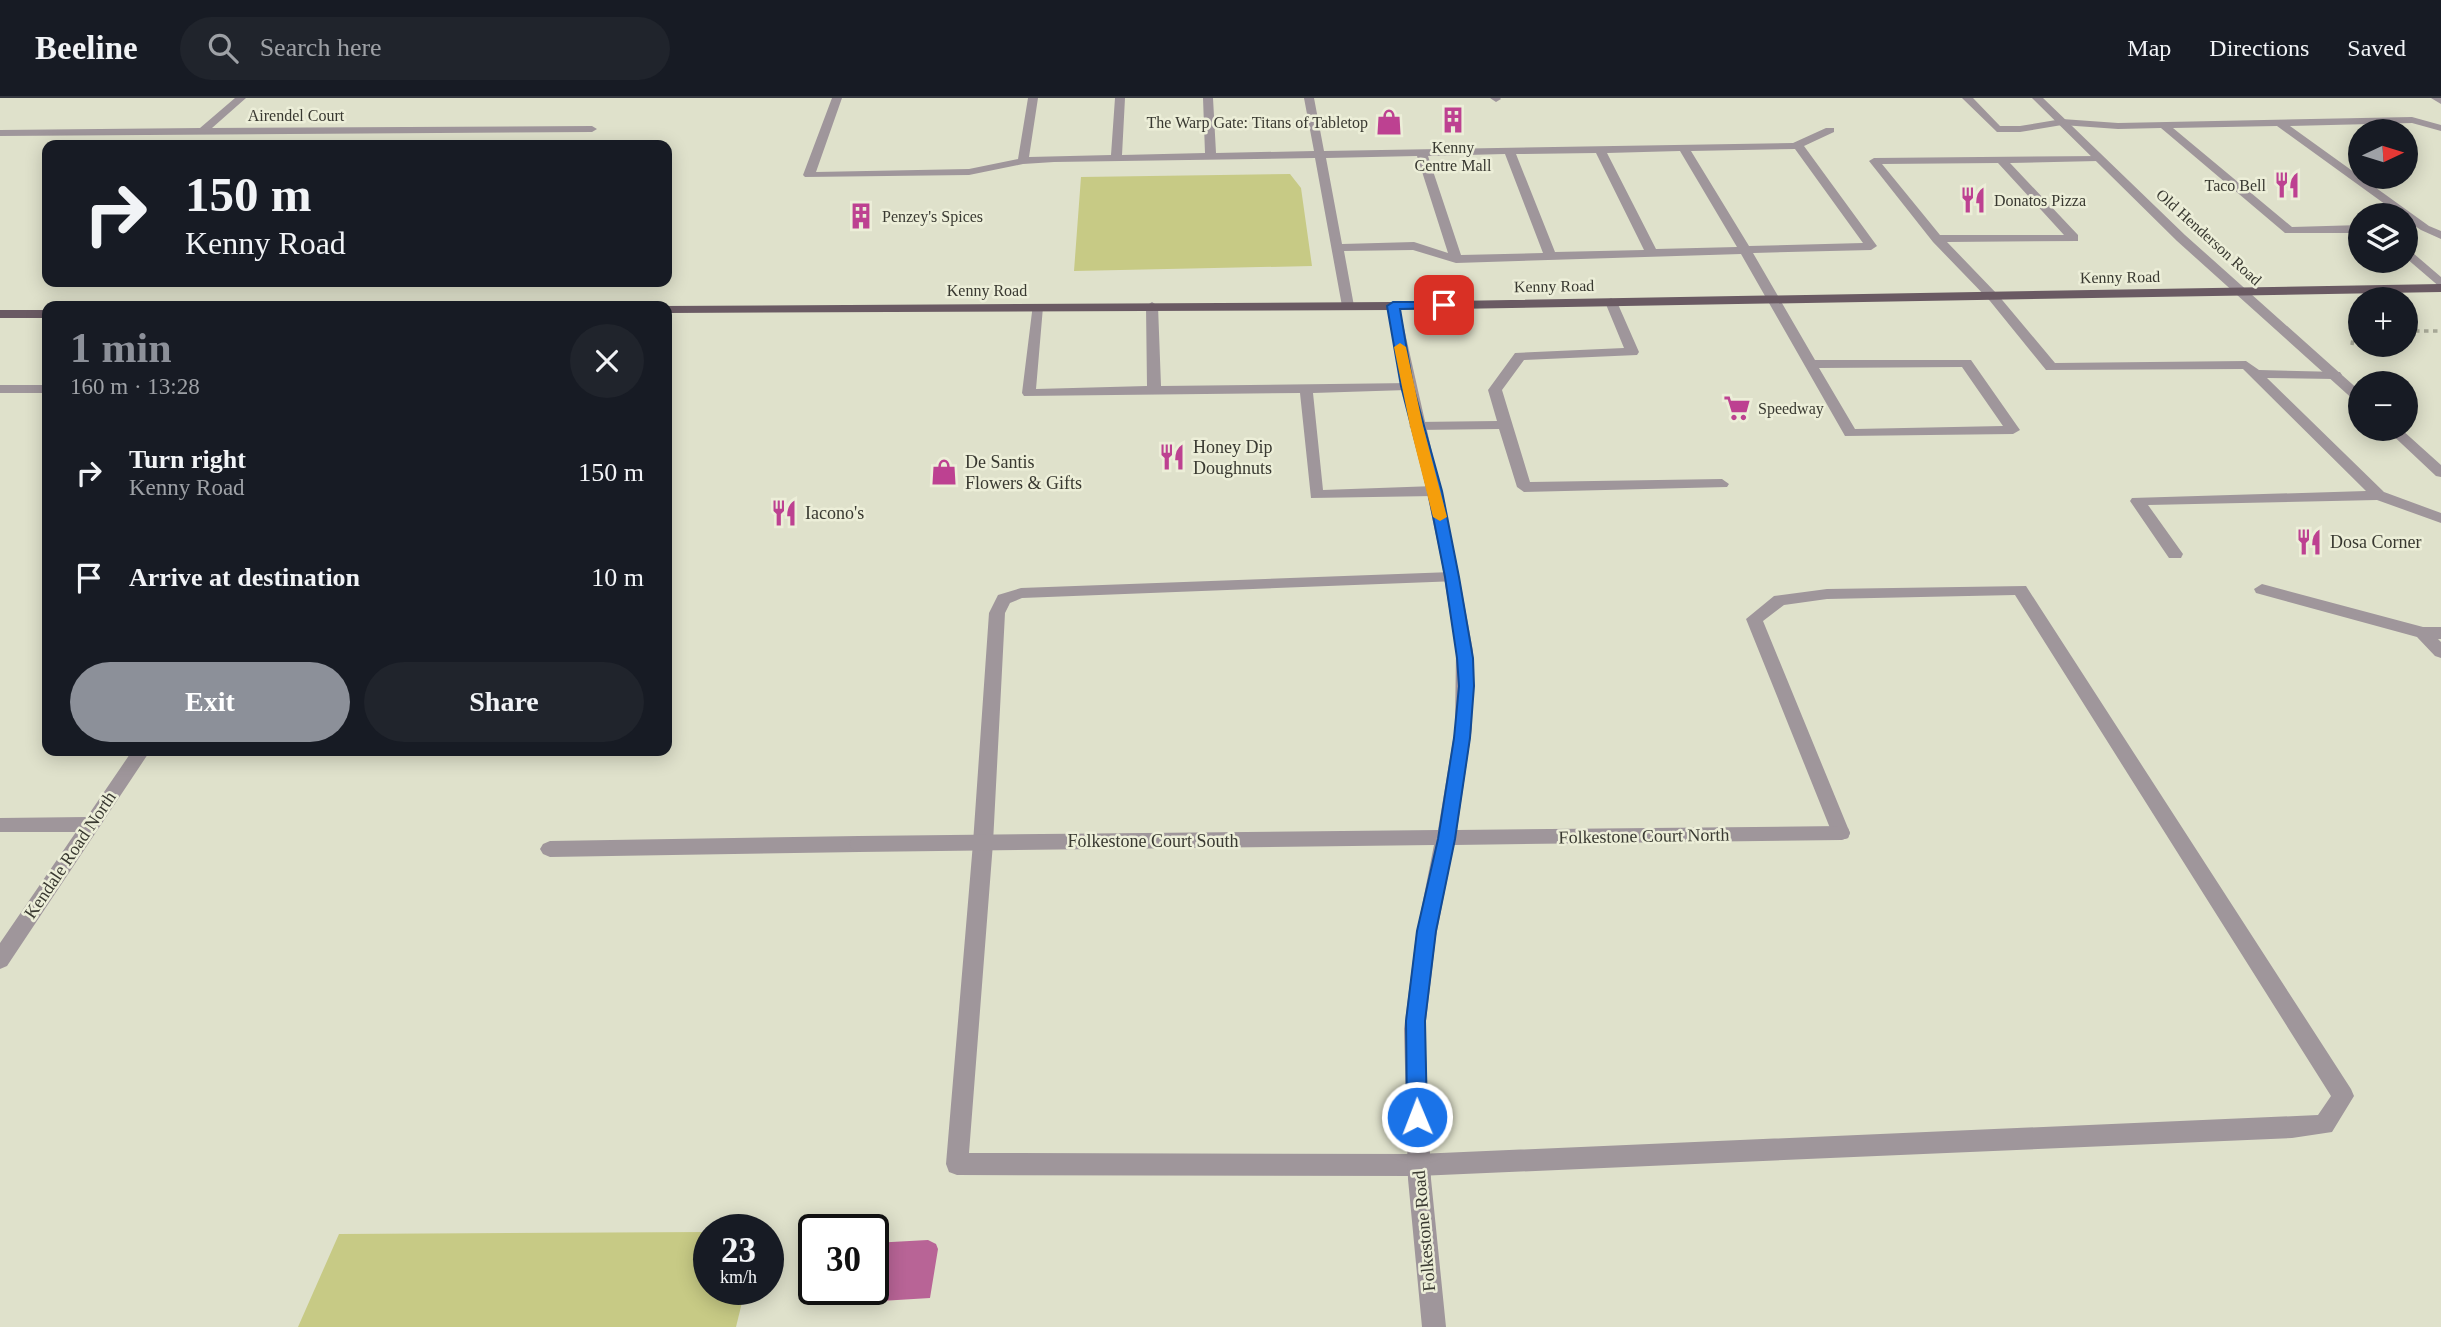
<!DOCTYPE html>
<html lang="en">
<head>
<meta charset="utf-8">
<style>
	:root { --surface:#171b24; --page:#20242c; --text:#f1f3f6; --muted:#9ea1a6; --line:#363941; --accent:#8c9099 }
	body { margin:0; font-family:Georgia,serif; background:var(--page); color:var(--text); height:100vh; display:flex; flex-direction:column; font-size:26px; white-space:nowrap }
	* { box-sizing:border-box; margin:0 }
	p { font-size:23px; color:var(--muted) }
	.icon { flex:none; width:38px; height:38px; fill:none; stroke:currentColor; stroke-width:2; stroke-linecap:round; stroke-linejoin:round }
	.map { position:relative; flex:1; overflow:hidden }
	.sheet { position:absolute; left:42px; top:203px; width:630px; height:455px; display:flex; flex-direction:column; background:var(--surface); border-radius:14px; box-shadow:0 4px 18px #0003 }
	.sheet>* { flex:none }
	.hud { position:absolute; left:42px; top:42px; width:630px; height:147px; border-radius:14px; box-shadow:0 4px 18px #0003; background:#171b24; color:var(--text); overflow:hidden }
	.needle { width:46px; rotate:86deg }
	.tools { position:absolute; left:2348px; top:21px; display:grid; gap:14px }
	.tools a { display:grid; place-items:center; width:70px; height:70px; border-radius:50%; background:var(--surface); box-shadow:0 4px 18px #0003; font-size:35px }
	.speed { position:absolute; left:693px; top:1116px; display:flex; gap:14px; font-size:35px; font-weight:700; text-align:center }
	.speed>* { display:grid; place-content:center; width:91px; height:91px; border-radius:50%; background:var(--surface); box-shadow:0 4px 18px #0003; line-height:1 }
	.speed small { font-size:18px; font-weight:400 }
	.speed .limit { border:4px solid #111; border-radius:10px; background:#fff; color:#111 }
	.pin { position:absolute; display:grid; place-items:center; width:60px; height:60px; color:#fff; margin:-30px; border-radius:14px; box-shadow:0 4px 10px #0006 }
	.me { position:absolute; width:77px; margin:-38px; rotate:359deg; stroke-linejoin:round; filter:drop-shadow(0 0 5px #0008) }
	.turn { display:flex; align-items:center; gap:24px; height:147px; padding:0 28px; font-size:32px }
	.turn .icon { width:91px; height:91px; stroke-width:2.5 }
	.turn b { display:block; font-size:49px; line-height:60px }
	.round { display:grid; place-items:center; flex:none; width:74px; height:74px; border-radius:37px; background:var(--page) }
	.overview { display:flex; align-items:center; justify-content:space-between; height:119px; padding:0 28px }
	h1 { font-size:42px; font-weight:700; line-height:52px; color:var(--accent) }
	.primary-button { display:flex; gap:14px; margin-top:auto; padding:14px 28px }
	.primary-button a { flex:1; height:80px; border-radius:42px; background:var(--accent); color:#fff; font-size:28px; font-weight:700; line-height:80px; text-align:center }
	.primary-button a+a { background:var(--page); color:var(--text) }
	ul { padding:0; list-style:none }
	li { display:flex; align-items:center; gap:21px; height:105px; padding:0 28px }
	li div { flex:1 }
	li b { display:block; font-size:26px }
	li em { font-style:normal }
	header { display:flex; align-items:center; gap:42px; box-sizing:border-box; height:98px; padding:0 35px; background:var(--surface); border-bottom:2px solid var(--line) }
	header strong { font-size:33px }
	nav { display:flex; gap:38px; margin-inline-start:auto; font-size:24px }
	.search { width:490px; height:63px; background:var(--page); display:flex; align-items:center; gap:18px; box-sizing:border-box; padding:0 24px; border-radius:38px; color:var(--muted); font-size:26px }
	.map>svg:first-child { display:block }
	.green { fill:#c7ca85 }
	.water { fill:#b86496 }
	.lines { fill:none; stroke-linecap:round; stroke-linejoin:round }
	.path { stroke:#a6a796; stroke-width:3.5; stroke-dasharray:4.5 4.5; stroke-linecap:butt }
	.lane { fill:#9f969b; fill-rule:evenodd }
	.street { fill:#9f969b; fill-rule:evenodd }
	.primary { fill:#6a5a63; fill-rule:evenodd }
	.route { fill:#1a73e8; stroke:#114b97; stroke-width:2 }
	.slow { fill:#f59e0b }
	.labels { text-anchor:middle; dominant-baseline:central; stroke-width:5; stroke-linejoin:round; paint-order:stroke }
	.far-street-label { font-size:16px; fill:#393931; stroke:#eceed8 }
	.far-poi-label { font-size:16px; fill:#393931; stroke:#eceed8; text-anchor:start }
	.poi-label { font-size:18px; fill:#393931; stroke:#eceed8; text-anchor:start }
	.street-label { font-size:18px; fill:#393931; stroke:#eceed8 }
</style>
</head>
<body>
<header>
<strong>Beeline</strong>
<div class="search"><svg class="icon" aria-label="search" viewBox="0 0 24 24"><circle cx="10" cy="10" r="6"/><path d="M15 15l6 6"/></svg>Search here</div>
<nav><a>Map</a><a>Directions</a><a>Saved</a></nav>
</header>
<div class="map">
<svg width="2441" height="1229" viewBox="0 0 2441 1229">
	<rect width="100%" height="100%" fill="#dfe1cb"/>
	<path class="green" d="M1290,76l11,14 11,78 -238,5 7,-94z
		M709,1134v58h36l-9,37h-438l41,-93z"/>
	<path class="water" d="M928,1142l8,4 2,5 -8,49 -115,7 -8,-6 7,-44v35h59v-47z"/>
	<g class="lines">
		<path class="path" d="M2406,233h35
			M2352,247l2,-14h7"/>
		<path class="lane" d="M832,0h10l-26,74 153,-3 49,-10 10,-61h10l-9,59 82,-2 4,-57h10l-3,57 83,-2 -2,-55h10l3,55 98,-2 -10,-53h10l10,53 469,-8 33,-15h8v4l-30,14 73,100 -6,4 -118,3 62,107h156l49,70 -7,4 -168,2 -104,-182 -285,9 -43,-13 -69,1 10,55 -6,4 -6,-4 -27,-148 -261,4 -31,2 -54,11 -164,2 -2,-2zM1795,51l68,94 -114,3 -58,-95zM1680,53l57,96 -81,2 -49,-96zM1596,55l48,97 -89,2 -39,-98zM1505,56l38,99 -82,2 -33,-99zM1417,58l31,97 -34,-11 -72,2 -16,-86zM1962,269l41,59 -148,3 -36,-61z
			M1490,0h10l1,1 -5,3z
			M1962,0h11l27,28h20l42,-7 56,4 294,-6 29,8v6l-29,-8 -122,3 139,100 12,5v8l-20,-9 -15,-10v-5h-6l-123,-89 -104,2 119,99 69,-2v8h-76l-124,-105 -43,1 -56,-4 -42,7h-23z
			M2431,0h10v6z
			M2102,58l1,2 -5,3 -88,2 68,72v6l-131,1 51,53 57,68 191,-2 13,9 81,2 2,3 -7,4 -68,-1 117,114 57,21v10l-64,-23 -229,5 35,49 -2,4h-12l-39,-57 2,-3 234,-7 -123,-122 -197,1 -56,-69 -57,-59 -64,-81 5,-3zM1998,65l66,72h-124l-58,-71z
			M2406,149l35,30v11l-35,-30z
			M1611,200l6,4 22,50 -2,3 -113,5 -22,30 28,92 192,-3 7,5 -2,3 -203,5 -7,-5 -18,-58 -83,1 -7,-4 7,-4 81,-1 -9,-31 27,-37 109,-5 -19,-46z
			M1152,204l6,4 3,80 251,-3 2,3 -7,4 -94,3 10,97 112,-4 7,5 -7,5 -124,2 -11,-105 -276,3 -2,-3 11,-89h8l2,3 -7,82 111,-3 -1,-80z
			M1452,474l8,5 -2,4 -436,17 -12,5 -5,10 -12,230 -24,310 449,1 900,-39 13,-19 -316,-501 -188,4 -43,6 -21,16 87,212 -2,5 -7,2 -7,-2 -88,-219 28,-23 53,-7 199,-3 325,503 3,7 -22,36 -40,6 -874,38 -461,-1 -8,-3 -3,-8 27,-321 16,-230 9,-18 23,-7z
			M2262,486l161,43h18v12h-3l3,3v16l-6,-2 -18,-19 -161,-44 -2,-4z
			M859,738l7,3 3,5 -3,5 -7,3 -309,5 -7,-3 -3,-5 3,-5 7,-3z"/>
		<path class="street" d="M235,0h11l-34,30 380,-2 5,3 -5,3 -592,4v-6l200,-2z
			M2032,0h11l142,137 176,157v11l-5,-1 -179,-161z
			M1393,204l6,4 57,253 17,92 -1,77 -15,102 384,-4 7,2 2,5 -2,5 -7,2 -387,5 -18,91 -11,93 6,150 15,148h-24l-14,-148 -4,-150 12,-93 18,-91 -575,7 -7,-3 -3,-5 3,-5 7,-3 579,-6 17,-102 1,-77 -15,-92 -54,-253z
			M0,287h47v8h-47z
			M2386,331h15l40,36v12l-5,-1z
			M132,653h18l-143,215 -7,3v-26l76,-111h-76v-14l87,-1z"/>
		<path class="primary" d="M2441,186v8l-1048,18 -726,3v-7h-4l730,-4z
			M0,212h47v8h-47z"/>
	</g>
	<path class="route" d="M1393,204h51l6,3 -6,3 -44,1 13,77 29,105 17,86 14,81 1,28 -4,52 -15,101 -19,92 -11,90 2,96 -3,7 -7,3 -7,-3 -3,-7 -1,-96 11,-90 21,-92 16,-101 5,-52 -2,-28 -12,-81 -17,-86 -27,-105 -14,-80z"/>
	<path class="slow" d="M1400,245l6,4 17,79 24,91 -7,4 -7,-4 -23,-91 -16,-79z"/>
	<defs>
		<g id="building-bare" transform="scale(2.1)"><path d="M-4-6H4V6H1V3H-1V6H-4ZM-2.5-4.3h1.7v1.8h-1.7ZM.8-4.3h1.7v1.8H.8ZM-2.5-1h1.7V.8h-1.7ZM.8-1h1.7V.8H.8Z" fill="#bd4191" stroke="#eceed8" stroke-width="2.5" paint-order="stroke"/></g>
		<g id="shop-bare" transform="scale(2.1)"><path d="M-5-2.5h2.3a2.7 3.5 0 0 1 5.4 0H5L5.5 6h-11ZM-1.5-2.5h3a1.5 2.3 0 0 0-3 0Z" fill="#bd4191" stroke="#eceed8" stroke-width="2.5" paint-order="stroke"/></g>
		<g id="restaurant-bare" transform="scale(2.1)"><path d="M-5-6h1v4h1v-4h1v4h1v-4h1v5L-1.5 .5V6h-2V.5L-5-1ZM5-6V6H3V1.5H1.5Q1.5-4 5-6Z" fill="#bd4191" stroke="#eceed8" stroke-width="2.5" paint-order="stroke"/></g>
		<g id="supermarket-bare" transform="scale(2.1)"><path d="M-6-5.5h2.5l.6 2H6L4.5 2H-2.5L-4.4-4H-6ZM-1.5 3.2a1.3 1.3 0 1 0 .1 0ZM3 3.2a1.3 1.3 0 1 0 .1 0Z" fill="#bd4191" stroke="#eceed8" stroke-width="2.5" paint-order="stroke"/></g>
	</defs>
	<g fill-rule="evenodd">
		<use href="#building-bare" x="1453" y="22"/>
		<use href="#shop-bare" x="1389" y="24"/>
		<use href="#restaurant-bare" x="2287" y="87"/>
		<use href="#restaurant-bare" x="1973" y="102"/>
		<use href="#building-bare" x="861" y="118"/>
		<use href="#supermarket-bare" x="1737" y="310"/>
		<use href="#restaurant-bare" x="1172" y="359"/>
		<use href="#shop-bare" x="944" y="374"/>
		<use href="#restaurant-bare" x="784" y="415"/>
		<use href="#restaurant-bare" x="2309" y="444"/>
	</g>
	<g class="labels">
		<g class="far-street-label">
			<text x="296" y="17">Airendel Court</text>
			<text transform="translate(2209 139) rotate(42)">Old Henderson Road</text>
			<text transform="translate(2120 179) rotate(-1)">Kenny Road</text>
			<text transform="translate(1554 188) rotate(-1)">Kenny Road</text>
			<text x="987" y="192">Kenny Road</text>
		</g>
		<g class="far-poi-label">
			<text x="1368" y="24" text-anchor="end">The Warp Gate: Titans of Tabletop</text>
			<text x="1453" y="49" text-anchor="middle">Kenny<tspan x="1453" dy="18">Centre Mall</tspan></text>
			<text x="2266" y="87" text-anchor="end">Taco Bell</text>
			<text x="1994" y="102">Donatos Pizza</text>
			<text x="882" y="118">Penzey's Spices</text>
			<text x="1758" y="310">Speedway</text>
		</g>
		<g class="poi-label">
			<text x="1193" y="349">Honey Dip<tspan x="1193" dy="21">Doughnuts</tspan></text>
			<text x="965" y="364">De Santis<tspan x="965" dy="21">Flowers &amp; Gifts</tspan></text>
			<text x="805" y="415">Iacono's</text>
			<text x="2330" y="444">Dosa Corner</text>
		</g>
		<g class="street-label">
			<text transform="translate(1644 738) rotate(-1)">Folkestone Court North</text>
			<text x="1153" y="743">Folkestone Court South</text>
			<text transform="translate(70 757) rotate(-56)">Kendale Road North</text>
			<text transform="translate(1424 1133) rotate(-95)">Folkestone Road</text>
		</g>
	</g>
</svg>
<div class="tools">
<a><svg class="needle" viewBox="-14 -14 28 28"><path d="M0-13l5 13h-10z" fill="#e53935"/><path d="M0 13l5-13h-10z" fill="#9ea1a6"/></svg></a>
<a><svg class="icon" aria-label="layers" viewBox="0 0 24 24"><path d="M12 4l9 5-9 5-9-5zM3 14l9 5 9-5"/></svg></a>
<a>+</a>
<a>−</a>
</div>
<div class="speed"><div>23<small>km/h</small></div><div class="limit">30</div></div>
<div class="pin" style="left:1444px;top:207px;background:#d93025"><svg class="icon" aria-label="arrive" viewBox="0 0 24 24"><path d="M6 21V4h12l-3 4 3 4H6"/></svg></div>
<svg class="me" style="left:1417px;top:1019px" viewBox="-20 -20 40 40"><circle r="17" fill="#1a73e8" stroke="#fff" stroke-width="3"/><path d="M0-11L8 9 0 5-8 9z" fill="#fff"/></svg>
<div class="hud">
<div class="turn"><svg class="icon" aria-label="right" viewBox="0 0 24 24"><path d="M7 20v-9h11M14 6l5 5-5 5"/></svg><div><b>150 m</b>Kenny Road</div></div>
</div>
<section class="sheet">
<div class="overview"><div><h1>1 min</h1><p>160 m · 13:28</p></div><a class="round"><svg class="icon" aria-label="close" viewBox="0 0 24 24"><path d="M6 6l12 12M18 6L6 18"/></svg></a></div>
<ul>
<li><svg class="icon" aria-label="right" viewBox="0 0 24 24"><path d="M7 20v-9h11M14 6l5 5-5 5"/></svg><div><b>Turn right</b><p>Kenny Road</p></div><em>150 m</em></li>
<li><svg class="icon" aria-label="arrive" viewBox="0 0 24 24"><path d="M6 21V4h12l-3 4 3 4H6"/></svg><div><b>Arrive at destination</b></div><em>10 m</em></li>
</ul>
<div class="primary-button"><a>Exit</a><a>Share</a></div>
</section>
</div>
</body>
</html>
